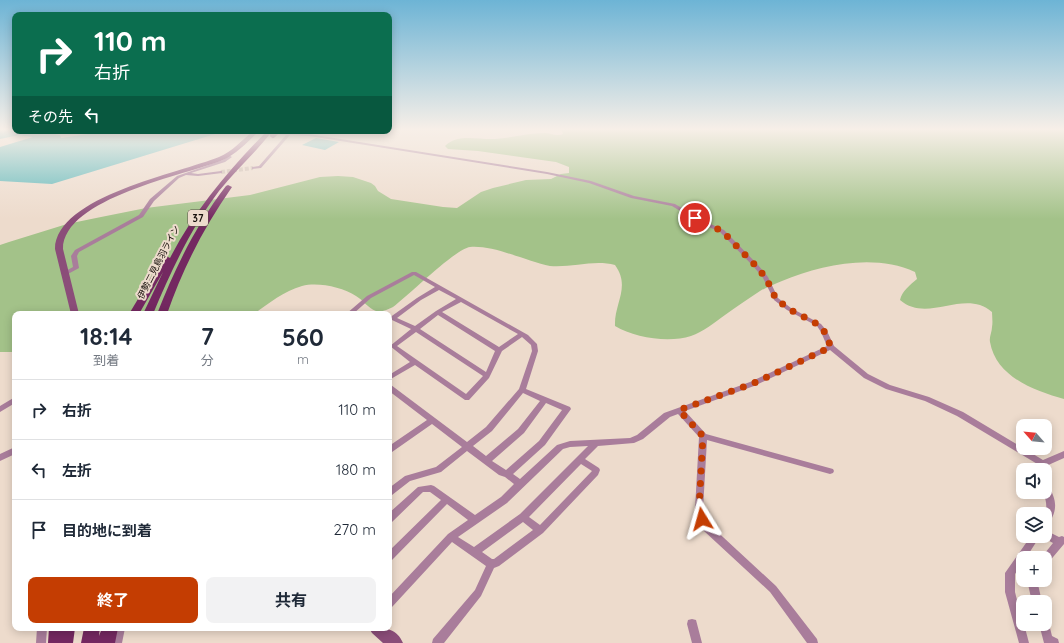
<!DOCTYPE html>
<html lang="ja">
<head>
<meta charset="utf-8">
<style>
	:root { --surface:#fff; --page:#f2f2f3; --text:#1f2937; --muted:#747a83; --line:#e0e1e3; --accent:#c43d02 }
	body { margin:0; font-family:Quicksand,"Noto Sans JP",sans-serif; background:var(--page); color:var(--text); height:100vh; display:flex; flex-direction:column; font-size:15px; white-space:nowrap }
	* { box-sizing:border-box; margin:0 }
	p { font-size:13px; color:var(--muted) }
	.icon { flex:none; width:22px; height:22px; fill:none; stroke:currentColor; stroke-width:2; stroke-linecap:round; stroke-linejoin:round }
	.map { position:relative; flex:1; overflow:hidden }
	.sheet { position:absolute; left:12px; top:311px; width:380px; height:320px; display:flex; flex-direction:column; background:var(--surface); border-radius:8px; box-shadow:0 2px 10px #0003 }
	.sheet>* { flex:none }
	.top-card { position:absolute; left:12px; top:12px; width:380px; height:122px; border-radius:8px; box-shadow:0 2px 10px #0003; background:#0b6e4f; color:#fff; overflow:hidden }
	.needle { width:26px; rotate:297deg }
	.tools { position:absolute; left:1016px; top:419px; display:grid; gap:8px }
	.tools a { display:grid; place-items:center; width:36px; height:36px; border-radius:8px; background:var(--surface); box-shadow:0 2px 10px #0003; font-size:20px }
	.pin { position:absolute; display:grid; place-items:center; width:34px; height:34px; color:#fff; margin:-17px; border:2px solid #fff; border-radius:50%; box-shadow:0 1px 4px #0007 }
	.me { position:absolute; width:44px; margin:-22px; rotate:352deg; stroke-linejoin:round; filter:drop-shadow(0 0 3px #0008) }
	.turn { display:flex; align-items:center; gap:14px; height:84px; padding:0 16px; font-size:18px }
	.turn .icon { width:52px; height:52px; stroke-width:2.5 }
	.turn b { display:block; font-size:28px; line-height:34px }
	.then { display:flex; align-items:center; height:38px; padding:0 16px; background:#0003; gap:8px; font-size:15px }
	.eta { display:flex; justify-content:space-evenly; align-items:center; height:68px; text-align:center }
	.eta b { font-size:24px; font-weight:700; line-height:28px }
	.action { display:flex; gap:8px; margin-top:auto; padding:8px 16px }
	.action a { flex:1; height:46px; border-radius:8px; background:var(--accent); color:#fff; font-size:16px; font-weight:700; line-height:46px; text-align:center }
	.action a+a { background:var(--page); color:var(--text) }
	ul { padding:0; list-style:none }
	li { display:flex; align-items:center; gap:12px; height:60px; padding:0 16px; border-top:1px solid var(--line) }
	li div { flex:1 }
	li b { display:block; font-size:15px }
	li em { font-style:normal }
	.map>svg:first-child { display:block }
	.green { fill:#a3c289 }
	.water { fill:#56b5b8 }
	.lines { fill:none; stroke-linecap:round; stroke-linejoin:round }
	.street-tunnel { stroke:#cdbcaf; stroke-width:4; stroke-dasharray:4 2; stroke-linecap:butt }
	.street { fill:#a97d9b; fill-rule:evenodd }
	.secondary { fill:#8b4d79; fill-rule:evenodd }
	.primary { fill:#742861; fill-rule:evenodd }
	.primary-bridge { stroke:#742861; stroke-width:6 }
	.route { stroke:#c43d02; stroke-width:7; stroke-dasharray:0 12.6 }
	.labels { text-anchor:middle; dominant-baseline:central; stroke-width:4; stroke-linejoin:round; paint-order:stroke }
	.far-street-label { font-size:9px; fill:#150f0a; stroke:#eddbcc }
	.shield { fill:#eddbcc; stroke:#564c44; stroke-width:1 }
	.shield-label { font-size:10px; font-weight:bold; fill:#150f0a }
</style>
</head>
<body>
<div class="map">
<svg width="1064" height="643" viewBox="0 0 1064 643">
	<rect width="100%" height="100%" fill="#eddbcc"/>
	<path class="green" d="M557,129h507v270c-29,-8 -68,-22 -74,-57 -1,-5 2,-10 2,-15 1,-5 0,-10 0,-15 -28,-24 -64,12 -92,-12 2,-9 10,-15 17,-21l-2,-7c-41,-19 -94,-7 -133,9 -7,3 -15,6 -22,10 -12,8 -24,16 -35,24 -10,7 -22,17 -34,21 -22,7 -56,2 -76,-10 -1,-23 16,-39 0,-61 -21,-6 -43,3 -65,1 -24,-5 -56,-21 -80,-19 -15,2 -62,49 -77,60 -5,2 -12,6 -17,4 -8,-3 -13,-11 -20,-15 -14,-9 -38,-14 -54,-10 -18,5 -33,17 -48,28h-239v38h-15v-107l9,-3 58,-18 34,-7 45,-9 104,-13 70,-18 18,-1 15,1 18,6 4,3 3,5 13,8 52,8 14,1 24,-16 12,-4 33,-8 25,-1 10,-5 8,-1v-6l-13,-5 -78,-11 -30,-2 -3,-3c13,-13 34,-6 50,-7 17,-1 33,-6 50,-6 6,0 11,4 18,1l-1,-3z"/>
	<path class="water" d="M0,129h15v2h22l23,4 1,3 47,-7h117l-173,53 -52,-3v-34l33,-10 -14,-2 -19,4z
		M316,138l23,4 -14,8 -23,-5z"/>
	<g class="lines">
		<path class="street-tunnel" d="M221,172l32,-4"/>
		<path class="street" d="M254,131l55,3 238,38 44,9 43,15 41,8 29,17 20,9 34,35 10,12 10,21 13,10 30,16 6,7 7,15 34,28 22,11 39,12 34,15 80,48 21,-9v7l-18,8 -1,4h-8l2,-5 -82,-49 -32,-15 -39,-12 -22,-11 -34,-28 -76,36 -69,25 21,23 127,35 1,2 -1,2 -3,1 -123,-34 -4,69 3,9 4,7 66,61 41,53 1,4h-11l-37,-51 -66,-61 -6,-12 -3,-10 4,-72 -21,-23 -8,3 -27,22 -9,4 -36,3 -13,13 14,9 1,2 -2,5 -55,58 -44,33 -5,2 -13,28 -37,47h-12l1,-4 42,-49 11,-24 -34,-24 -60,65 -3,2v-12l59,-63 20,-14 -21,-16 -55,56 -3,1v-10l52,-51 -11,-8h-7l-31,30 -3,1v-10l29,-26 13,-2 3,1 41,29 26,-18 13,-13 -9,-7 -6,-2 -32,-24 -26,21 -31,9 -18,14 -3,2v-9l16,-12 31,-9 26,-20 -30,-23 -40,28 -3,1v-7l38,-26 -38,-29v-6h2l76,57 19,-15 33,-38 13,-38 -1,-6 -9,-8 -20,14 -13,27 -20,22h-4l-50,-35 -26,15v-5l21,-13 -20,-16 21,-17 -19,-9h-3v-2l28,-20 18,-11 -21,-12 -43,23 -18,16h-7l21,-18 45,-24h4l112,63 9,9 1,7 -12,38 44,18 1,2 -26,36 -32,29 7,5 37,-34 13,-4 60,-3 7,-3 27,-22 86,-31 77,-36 -6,-14 -4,-6 -30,-16 -13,-10 -11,-22 -9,-11 -34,-35 -20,-9 -28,-17 -41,-8 -42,-15 -42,-9 -238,-38 -19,-1 -29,33 -9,1v-2l7,-1 27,-31 -31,-2 -2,-1zM439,290l17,9 -20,12 -21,15 -18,-8 24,-18zM461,302l57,32 -19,13 -57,-35zM438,315l57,36 -9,21 -66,-43zM416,332l67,44 -17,18 -69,-48zM523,393l17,8 -22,28 -32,27 -13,-10 19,-15zM546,403l16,7 -23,31 -33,29 -14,-9 32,-28zM588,446l-68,68 -46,33 -16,-10 49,-34 56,-54 7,-2zM581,464l11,7 -52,54 -11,-8zM523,522l10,8 -39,29h-2l-10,-7z
			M225,154h2l5,3 -7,5 -34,11 7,1 23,-3h1v2l-24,3 -12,-1 -7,3 -25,23 -11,16 -64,35 -2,4 2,12 -11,6h-4l-1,-1 1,-1 9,-5 -2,-11 4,-6 64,-35 11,-16 27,-23 46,-16 4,-3 -2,-1z
			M15,397v6l-15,9v-6z
			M15,447v7l-15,7v-7z
			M1045,483l3,1c9,18 10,24 0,42l-3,1c0,-14 4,-21 -2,-35h2z
			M1045,530l14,7 3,-1 2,1v7l-16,19 -3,1v-6h-4l12,-15 -11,-6v-1h3z
			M1031,536h9l-14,22h-3v4l-8,12v18l8,32h1l5,19h-10l-14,-51v-19z
			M1027,580h10l5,22h-10z
			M692,619l4,1 6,23h-10l-5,-19 1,-4z
			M1045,619l3,1 4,16 6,3 1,4h-15l-5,-19h6z
			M37,628h10l-1,15h-10z
			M115,628h10l-3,15h-10z"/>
		<path class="secondary" d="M253,131h6c-10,10 -23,23 -36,29 -37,15 -160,38 -160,89l16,65h-8l-16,-65c1,-53 125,-76 164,-92 13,-5 23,-17 34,-26z
			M369,628c15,0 27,-1 34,15h-20l-11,-10z"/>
		<path class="primary" d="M265,133l5,1c-16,20 -35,37 -51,57 -28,37 -48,80 -66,123h-10l20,-42 -24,42h-10l33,-55 4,-3 4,2c25,-48 58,-87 95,-125z
			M228,185l4,2c-28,40 -49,81 -65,127h-10c18,-46 39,-89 69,-128z
			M49,628h26l-2,15h-25z
			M84,628h16l-1,8 3,-8h16l-3,15h-34z"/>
		<path class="primary-bridge" d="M273,135l4,-4"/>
	</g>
	<linearGradient id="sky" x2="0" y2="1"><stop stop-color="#6db4d5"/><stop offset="0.59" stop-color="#f7efe8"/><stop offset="1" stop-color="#f7efe8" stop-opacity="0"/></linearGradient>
	<rect width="1064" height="219" fill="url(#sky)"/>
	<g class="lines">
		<path class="route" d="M695,218l27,13 34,35 10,12 10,21 13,10 30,16 5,6 7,16 -79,37 -73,26 24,26 -4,73 3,10"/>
	</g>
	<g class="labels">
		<g class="far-street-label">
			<text transform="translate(158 262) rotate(-63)">伊勢二見鳥羽ライン</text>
		</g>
		<rect class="shield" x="188" y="210" width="20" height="16" rx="3"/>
		<g class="shield-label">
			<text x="198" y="218">37</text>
		</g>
	</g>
</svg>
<div class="tools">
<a><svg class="needle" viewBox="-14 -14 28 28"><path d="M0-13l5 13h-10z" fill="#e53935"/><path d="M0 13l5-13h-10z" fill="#747a83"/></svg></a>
<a><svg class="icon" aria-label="sound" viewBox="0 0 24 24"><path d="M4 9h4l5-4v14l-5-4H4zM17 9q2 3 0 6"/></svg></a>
<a><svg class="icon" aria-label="layers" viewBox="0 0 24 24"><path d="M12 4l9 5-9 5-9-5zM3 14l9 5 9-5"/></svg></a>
<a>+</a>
<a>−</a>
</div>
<div class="pin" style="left:695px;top:218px;background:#d93025"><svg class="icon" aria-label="arrive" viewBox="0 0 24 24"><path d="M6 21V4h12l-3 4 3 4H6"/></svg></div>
<svg class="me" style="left:702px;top:519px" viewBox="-20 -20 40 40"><path d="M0-17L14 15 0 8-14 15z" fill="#c43d02" stroke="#fff" stroke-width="4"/></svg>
<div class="top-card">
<div class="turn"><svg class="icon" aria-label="right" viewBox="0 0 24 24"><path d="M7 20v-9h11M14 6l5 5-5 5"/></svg><div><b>110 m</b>右折</div></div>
<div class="then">その先<svg class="icon" aria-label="left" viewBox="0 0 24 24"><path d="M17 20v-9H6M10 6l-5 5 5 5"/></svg></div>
</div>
<section class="sheet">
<div class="eta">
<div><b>18:14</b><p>到着</p></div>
<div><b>7</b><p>分</p></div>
<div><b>560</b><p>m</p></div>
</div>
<ul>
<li><svg class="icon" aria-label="right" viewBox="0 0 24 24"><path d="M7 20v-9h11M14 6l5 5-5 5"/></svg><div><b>右折</b></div><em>110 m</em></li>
<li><svg class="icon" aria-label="left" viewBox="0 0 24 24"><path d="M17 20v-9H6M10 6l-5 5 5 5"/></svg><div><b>左折</b></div><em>180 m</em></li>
<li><svg class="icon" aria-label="arrive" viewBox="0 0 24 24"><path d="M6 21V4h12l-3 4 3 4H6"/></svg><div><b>目的地に到着</b></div><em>270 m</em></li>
</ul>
<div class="action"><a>終了</a><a>共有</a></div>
</section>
</div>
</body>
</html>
